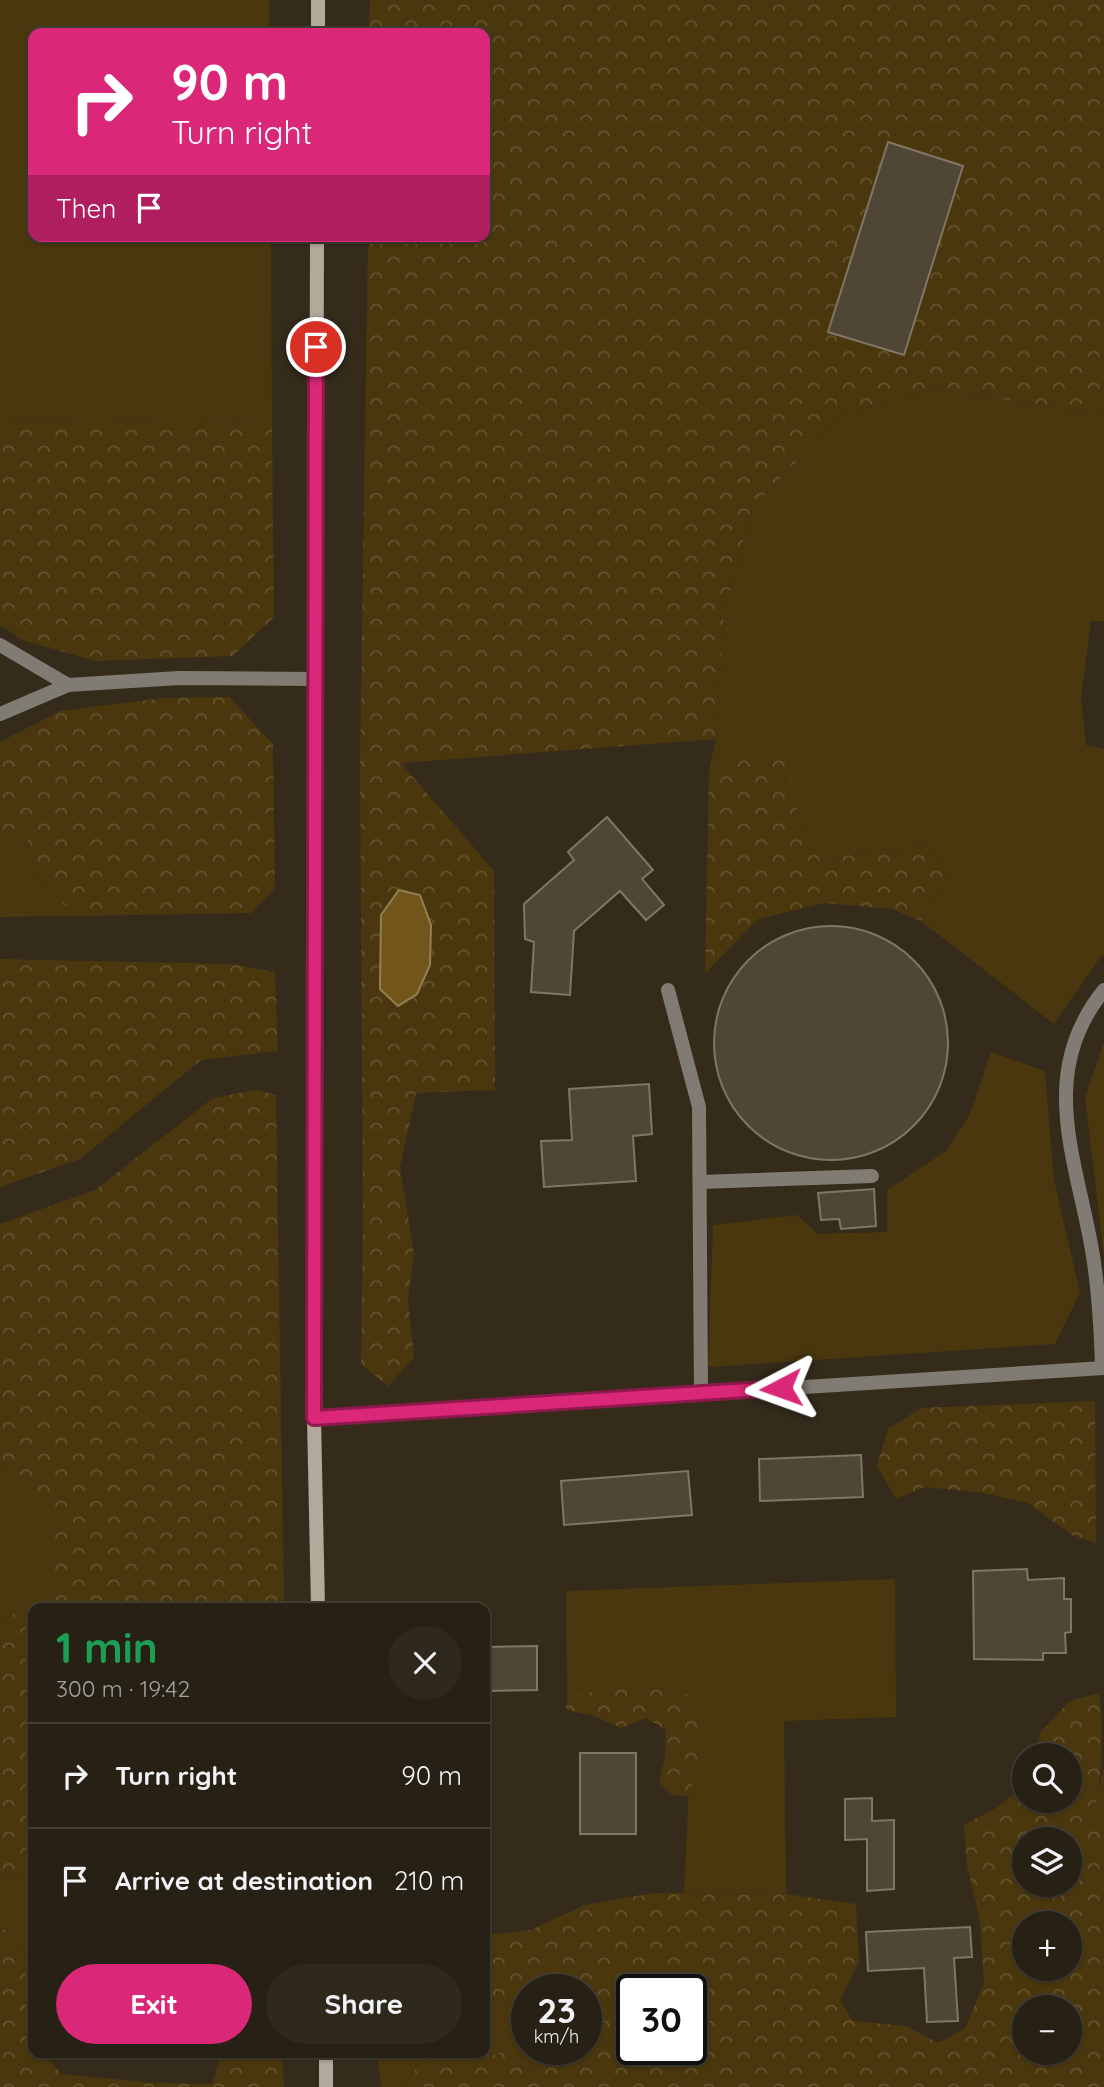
<!DOCTYPE html>
<html lang="en">
<head>
<meta charset="utf-8">
<style>
	:root { --surface:#272014; --page:#2f281d; --text:#f1f3f6; --muted:#a4a3a0; --line:#433e34; --accent:#db2777 }
	body { margin:0; font-family:Quicksand,sans-serif; background:var(--page); color:var(--text); height:100vh; display:flex; flex-direction:column; font-size:26px; white-space:nowrap }
	* { box-sizing:border-box; margin:0 }
	p { font-size:23px; color:var(--muted) }
	.icon { flex:none; width:38px; height:38px; fill:none; stroke:currentColor; stroke-width:2; stroke-linecap:round; stroke-linejoin:round }
	.map { position:relative; flex:1; overflow:hidden }
	.panel { position:absolute; left:28px; top:1603px; width:462px; height:455px; display:flex; flex-direction:column; background:var(--surface); border-radius:14px; box-shadow:0 2px 5px #0004,0 0 0 2px var(--line) }
	.panel>* { flex:none }
	.hud { position:absolute; left:28px; top:28px; width:462px; height:214px; border-radius:14px; box-shadow:0 2px 5px #0004,0 0 0 2px var(--line); background:#db2777; color:#fff; overflow:hidden }
	.tools { position:absolute; left:1012px; top:1743px; display:grid; gap:14px }
	.tools a { display:grid; place-items:center; width:70px; height:70px; border-radius:50%; background:var(--surface); box-shadow:0 2px 5px #0004,0 0 0 2px var(--line); font-size:35px }
	.speed { position:absolute; left:511px; top:1974px; display:flex; gap:14px; font-size:35px; font-weight:700; text-align:center }
	.speed>* { display:grid; place-content:center; width:91px; height:91px; border-radius:50%; background:var(--surface); box-shadow:0 2px 5px #0004,0 0 0 2px var(--line); line-height:1 }
	.speed small { font-size:18px; font-weight:400 }
	.speed .limit { border:4px solid #111; border-radius:10px; background:#fff; color:#111 }
	.pin { position:absolute; display:grid; place-items:center; width:60px; height:60px; color:#fff; margin:-30px; border:4px solid #fff; border-radius:50%; box-shadow:0 2px 7px #0007 }
	.me { position:absolute; width:77px; margin:-38px; rotate:266deg; stroke-linejoin:round; filter:drop-shadow(0 0 5px #0008) }
	.turn { display:flex; align-items:center; gap:24px; height:147px; padding:0 28px; font-size:32px }
	.turn .icon { width:91px; height:91px; stroke-width:2.5 }
	.turn b { display:block; font-size:49px; line-height:60px }
	.then { display:flex; align-items:center; height:66px; padding:0 28px; background:#0003; gap:14px; font-size:26px }
	.round { display:grid; place-items:center; flex:none; width:74px; height:74px; border-radius:37px; background:var(--page) }
	.summary { display:flex; align-items:center; justify-content:space-between; height:119px; padding:0 28px }
	h1 { font-size:42px; font-weight:700; line-height:52px; color:#1e9e55 }
	.cta { display:flex; gap:14px; margin-top:auto; padding:14px 28px }
	.cta a { flex:1; height:80px; border-radius:42px; background:var(--accent); color:#fff; font-size:28px; font-weight:700; line-height:80px; text-align:center }
	.cta a+a { background:var(--page); color:var(--text) }
	ul { padding:0; list-style:none }
	li { display:flex; align-items:center; gap:21px; height:105px; padding:0 28px; border-top:2px solid var(--line) }
	li div { flex:1 }
	li b { display:block; font-size:26px }
	li em { font-style:normal }
	.map>svg:first-child { display:block }
	.green { fill:#4a370d }
	.forest { fill:url(#forest-crowns); fill-rule:evenodd }
	.water { fill:#71551a; stroke:#947f52; stroke-width:2 }
	.building { fill:#504635; stroke:#7f7663; stroke-width:2 }
	.lines { fill:none; stroke-linecap:round; stroke-linejoin:round }
	.service { stroke:#807c74; stroke-width:14 }
	.minor { stroke:#807c74; stroke-width:14 }
	.secondary { stroke:#b0a99c; stroke-width:14 }
	.route-casing { stroke:#8e194d; stroke-width:18 }
	.route { stroke:#db2777; stroke-width:12 }
</style>
</head>
<body>
<div class="map">
<svg width="1104" height="2087" viewBox="0 0 1104 2087">
	<defs>
		<pattern id="forest-crowns" width="20" height="18" patternUnits="userSpaceOnUse" patternTransform="scale(1.75)"><rect width="20" height="18" fill="#4a370d"/><path d="M2 6a3 3 0 1 1 6 0M12 15a3 3 0 1 1 6 0" fill="none" stroke="#64542f"/></pattern>
	</defs>
	<rect width="100%" height="100%" fill="#342b1b"/>
	<path class="green" d="M0,0h269v33h-236v203h238l1,183 -272,3z
		M933,389l171,25v207h-13l-10,76 5,48 18,4v206l-5,4 -45,65 -133,-103 28,-48 -20,-28 -100,13 -28,-30 -18,-78 -74,19 7,-30 8,-126 28,-105 89,-93z
		M0,830l26,2 11,45 38,39 -75,1z
		M1104,1042v215l-19,-160z
		M991,1052l54,19 9,109 26,113 -25,51 -347,23 5,-142 84,-10 21,19 69,-2v-42l59,-39 24,-37z
		M0,1468l28,10 26,45 -5,67 -49,34z
		M895,1579l1,138 -112,4 2,173 -102,-1 9,-196 -126,3 -1,-109z
		M1104,1767v58l-10,-17z
		M0,1872l33,9 -1,86 -22,-35 -10,-4z
		M485,1998l12,1 30,17v25l-32,14 -30,-2 -45,11 -19,23h-20l-4,-34h108z"/>
	<path class="forest" d="M370,0h734v414l-171,-25 -92,26 -89,93 -28,105 -8,126 -315,24 93,108 1,219 -79,3 -16,74 14,87 -6,46 6,58 -26,28 -27,-22 2,-146 -3,-453 8,-529h117v-203h-116z
		M272,419l2,198 -41,39 -137,5 -74,-21 -22,-15v-203z
		M229,697l44,47 2,144 -24,25 -176,3 -38,-39 -11,-44 -26,-3v-88l60,-31 104,-13z
		M784,749l17,79 28,30 100,-13 20,28 -28,48 -29,-12 -67,-6 -67,16 -53,54 4,-204z
		M0,959l231,5 44,8 3,79 -77,9 -121,99 -80,28z
		M256,1090l20,5 8,513h-251v273l-33,-9v-248l49,-35 4,-66 -25,-45 -28,-10v-244l95,-34 118,-92z
		M1095,1401l1,142 -24,-8 -44,-32 -44,-10 -59,-6 -29,12 -19,-33 11,-37 33,-21z
		M611,1684l46,1 36,11c11,42 9,59 -4,100l-17,-1 -13,-13 6,-25 1,-27 -20,-12 -25,10 -29,-13 -26,-5 1,-10z
		M1099,1693c5,31 3,83 -4,115l9,17v262h-703l19,-23 45,-11 30,2 32,-14v8h59v-59h-59v29l-1,-3 -29,-17 -12,-1v-67l11,3 35,-4 54,-25 69,-12 132,1 70,10 3,57 -19,39 13,21 53,5 33,17 26,-15 19,-44 -4,-63 -13,-56 -3,-40 32,-17 28,-22v15h45v-46h-32l3,-22 30,-32zM1024,1839h45v46h-45zM1024,1923h45v46h-45zM632,1990h59v59h-59zM1069,2007v46h-45v-46z
		M0,1928l10,4 22,35 -3,67 4,5v14h11l17,21 93,9 58,1 10,-31h60l2,34h-284z"/>
	<path class="water" d="M399,890l21,5 11,30 -1,40 -13,29 -19,12 -18,-17 1,-74z"/>
	<path class="building" d="M888,142l75,24 -59,189 -76,-23z
		M607,817l46,53 -11,9 22,26 -18,15 -26,-29 -46,40 -4,64 -39,-3 3,-50 -9,-3 -1,-35 50,-44 -6,-8z
		M714 1043a117 117 0 1 1 234 0a117 117 0 1 1-234 0Z
		M649,1084l3,50 -19,2 3,45 -92,6 -3,-46 31,-1 -3,-51z
		M874,1189l2,37 -35,3 -2,-10 -18,1 -3,-27z
		M861,1455l2,42 -103,4 -1,-42z
		M688,1471l4,44 -128,10 -3,-44z
		M1027,1569l1,11 36,-2v21h7v33l-6,1 1,20h-23v7l-69,-1 -1,-88z
		M537,1646v44l-50,1v-7h-2v-37z
		M580,1753h56v81h-56z
		M872,1798v23l22,-1v69l-27,2v-52l-22,1v-41z
		M970,1927l2,30 -18,1 4,63 -31,1 -3,-54 -56,3 -2,-39z"/>
	<g class="lines">
		<path class="service" d="M0,645l68,40
			M0,714l68,-29 111,-7 135,1
			M700,1182l172,-6
			M1102,1368c-1,-37 -3,-74 -9,-112 -15,-94 -58,-181 11,-266"/>
		<path class="minor" d="M668,990l31,117 2,286
			M314,1418l790,-50"/>
		<path class="secondary" d="M318,33v-33
			M317,236l-3,1182 4,190
			M326,2053v34"/>
	</g>
	<g class="lines">
		<g class="route-casing">
			<path id="route" d="M316,347l-2,1071 467,-30"/>
		</g>
		<use href="#route" class="route"/>
	</g>
</svg>
<div class="tools">
<a><svg class="icon" aria-label="search" viewBox="0 0 24 24"><circle cx="10" cy="10" r="6"/><path d="M15 15l6 6"/></svg></a>
<a><svg class="icon" aria-label="layers" viewBox="0 0 24 24"><path d="M12 4l9 5-9 5-9-5zM3 14l9 5 9-5"/></svg></a>
<a>+</a>
<a>−</a>
</div>
<div class="speed"><div>23<small>km/h</small></div><div class="limit">30</div></div>
<div class="pin" style="left:316px;top:347px;background:#d93025"><svg class="icon" aria-label="arrive" viewBox="0 0 24 24"><path d="M6 21V4h12l-3 4 3 4H6"/></svg></div>
<svg class="me" style="left:781px;top:1388px" viewBox="-20 -20 40 40"><path d="M0-17L14 15 0 8-14 15z" fill="#db2777" stroke="#fff" stroke-width="4"/></svg>
<div class="hud">
<div class="turn"><svg class="icon" aria-label="right" viewBox="0 0 24 24"><path d="M7 20v-9h11M14 6l5 5-5 5"/></svg><div><b>90 m</b>Turn right</div></div>
<div class="then">Then<svg class="icon" aria-label="arrive" viewBox="0 0 24 24"><path d="M6 21V4h12l-3 4 3 4H6"/></svg></div>
</div>
<section class="panel">
<div class="summary"><div><h1>1 min</h1><p>300 m · 19:42</p></div><a class="round"><svg class="icon" aria-label="close" viewBox="0 0 24 24"><path d="M6 6l12 12M18 6L6 18"/></svg></a></div>
<ul>
<li><svg class="icon" aria-label="right" viewBox="0 0 24 24"><path d="M7 20v-9h11M14 6l5 5-5 5"/></svg><div><b>Turn right</b></div><em>90 m</em></li>
<li><svg class="icon" aria-label="arrive" viewBox="0 0 24 24"><path d="M6 21V4h12l-3 4 3 4H6"/></svg><div><b>Arrive at destination</b></div><em>210 m</em></li>
</ul>
<div class="cta"><a>Exit</a><a>Share</a></div>
</section>
</div>
</body>
</html>
